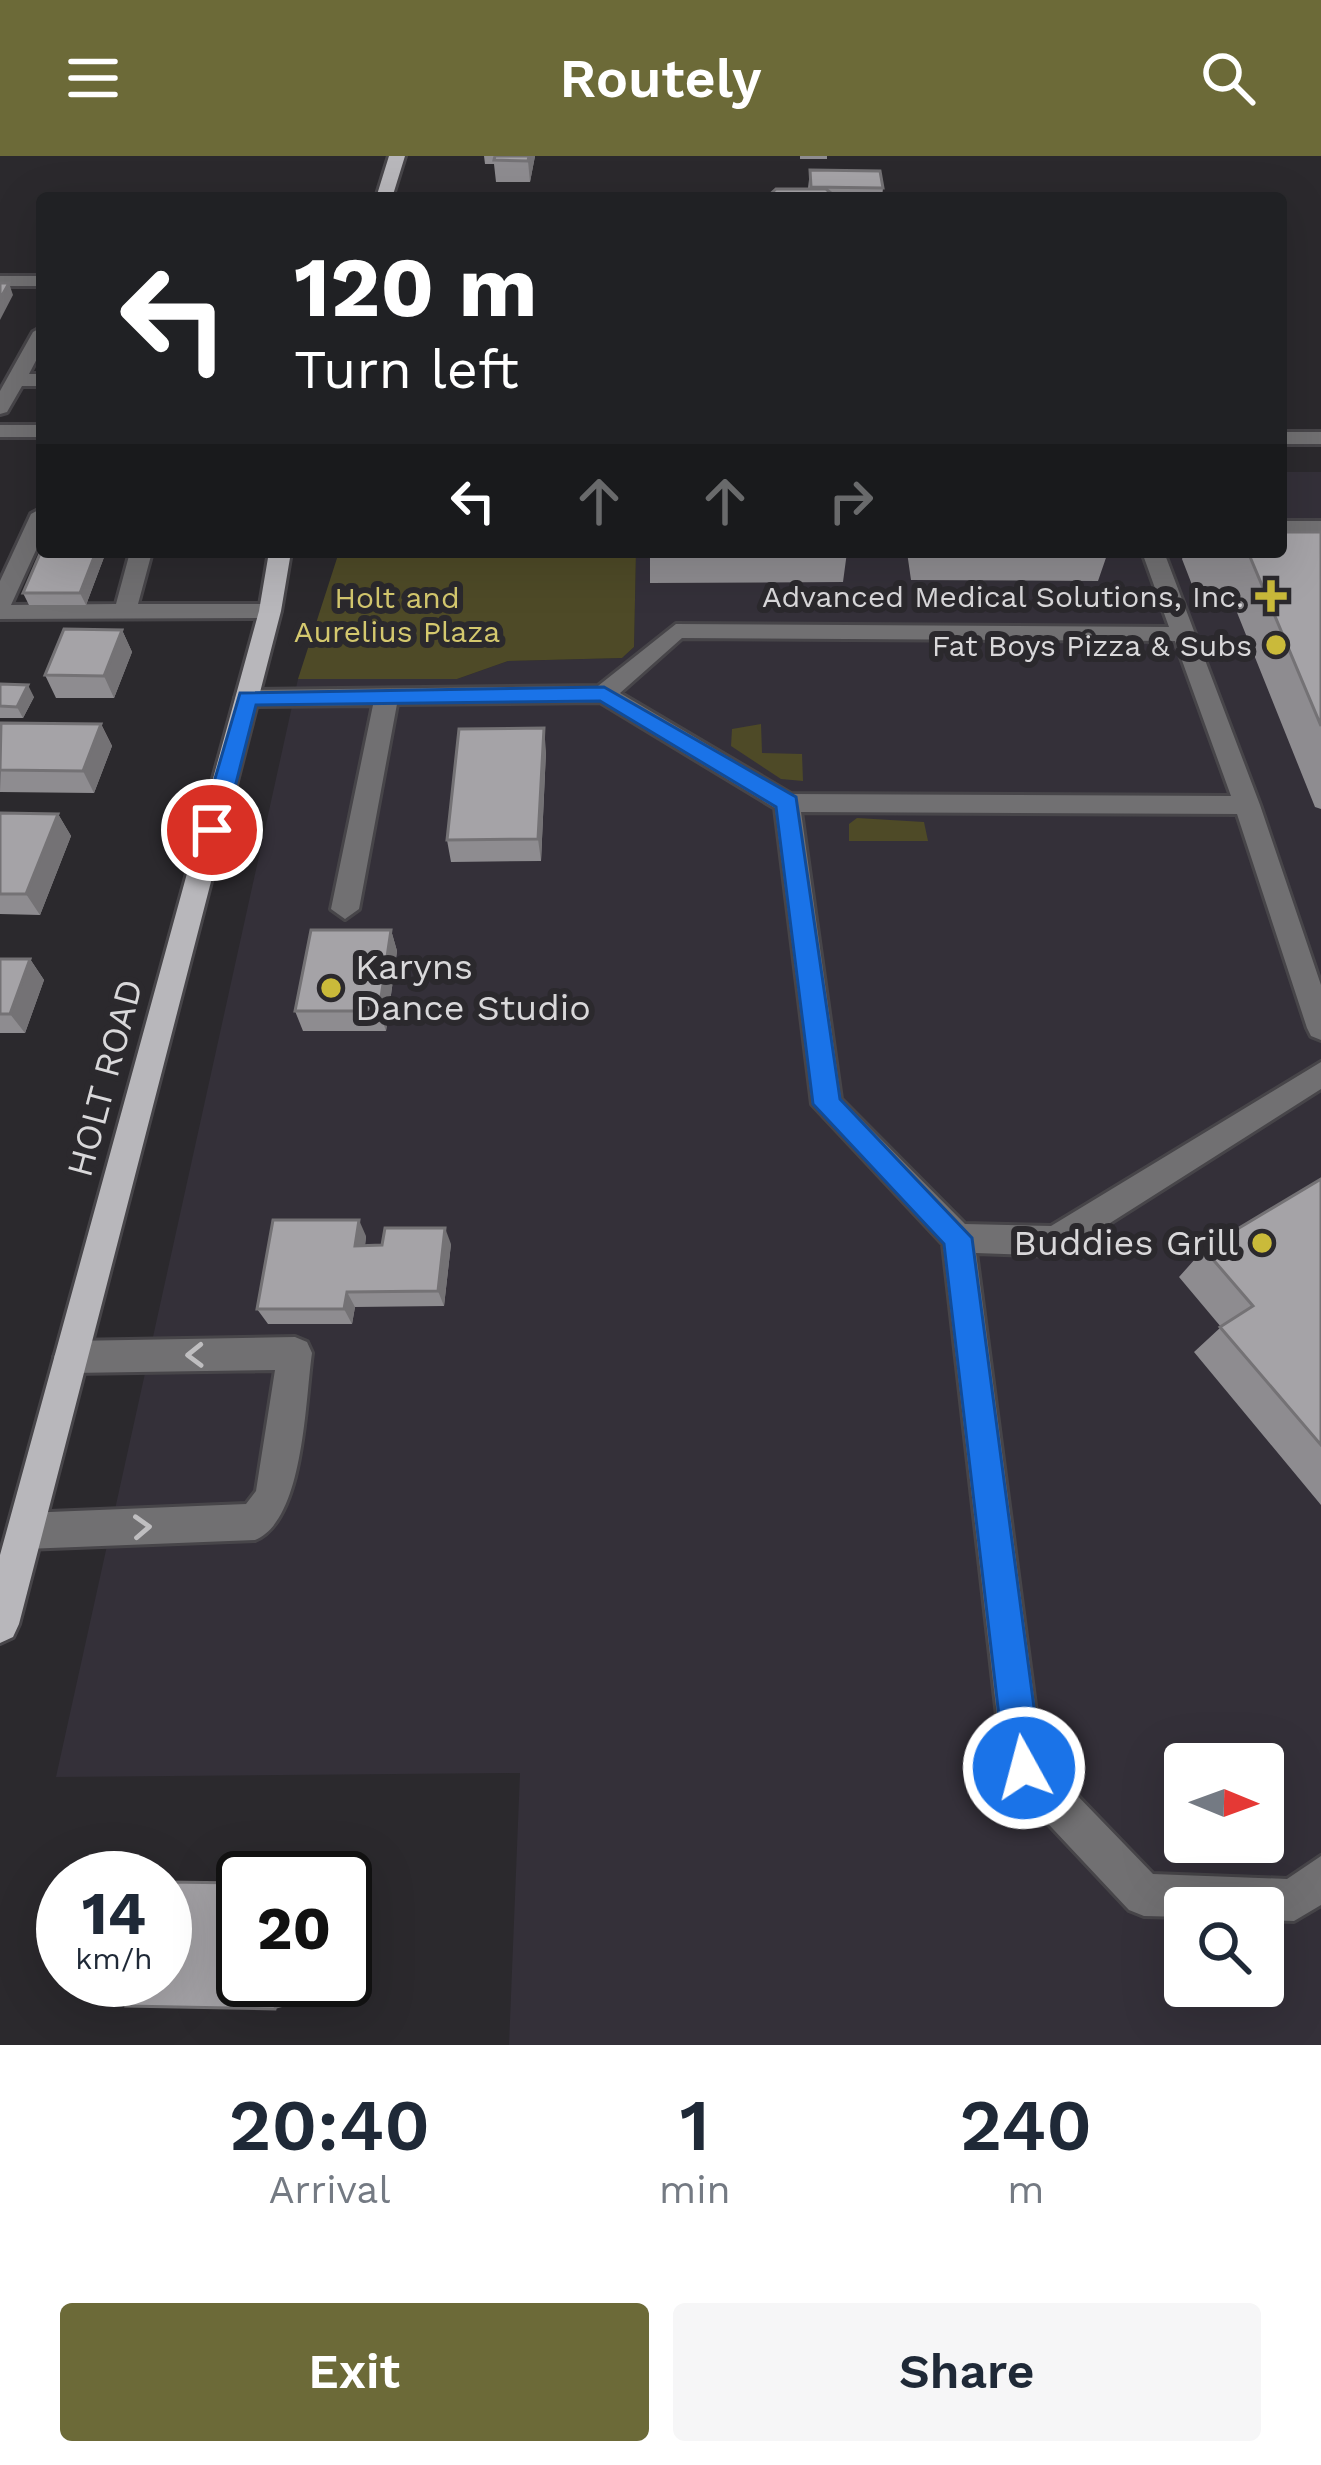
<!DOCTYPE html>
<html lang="en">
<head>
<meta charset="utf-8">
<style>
	:root { --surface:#fff; --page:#f6f6f7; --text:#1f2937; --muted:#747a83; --accent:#6c6a38 }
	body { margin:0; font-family:"Work Sans",sans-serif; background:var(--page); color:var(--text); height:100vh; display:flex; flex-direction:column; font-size:45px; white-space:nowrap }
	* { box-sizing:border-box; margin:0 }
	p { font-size:39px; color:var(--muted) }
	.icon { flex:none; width:66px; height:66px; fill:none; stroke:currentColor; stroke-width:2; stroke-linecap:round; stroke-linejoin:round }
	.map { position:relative; height:1889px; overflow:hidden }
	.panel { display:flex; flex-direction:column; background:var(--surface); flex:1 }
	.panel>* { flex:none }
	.banner { position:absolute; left:36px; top:36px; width:1251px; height:366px; border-radius:12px; box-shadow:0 12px 48px #0002; background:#202124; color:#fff; overflow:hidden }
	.needle { width:78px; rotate:91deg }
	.fabs { position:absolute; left:1164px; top:1587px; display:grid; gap:24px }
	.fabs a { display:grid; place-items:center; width:120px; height:120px; border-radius:12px; background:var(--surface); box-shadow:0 12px 48px #0002; font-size:60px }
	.speed { position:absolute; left:36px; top:1695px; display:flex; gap:24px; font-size:60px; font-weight:700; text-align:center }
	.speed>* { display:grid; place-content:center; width:156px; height:156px; border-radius:50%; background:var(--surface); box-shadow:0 12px 48px #0002; line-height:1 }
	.speed small { font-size:30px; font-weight:400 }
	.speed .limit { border:6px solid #111; border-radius:18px; background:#fff; color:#111 }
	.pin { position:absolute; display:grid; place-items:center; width:102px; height:102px; color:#fff; margin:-51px; border:6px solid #fff; border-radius:50%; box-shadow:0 3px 12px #0007 }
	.me { position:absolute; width:132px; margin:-66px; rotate:353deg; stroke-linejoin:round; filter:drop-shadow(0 0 9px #0008) }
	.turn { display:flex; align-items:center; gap:42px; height:252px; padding:0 60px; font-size:54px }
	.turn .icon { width:156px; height:156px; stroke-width:2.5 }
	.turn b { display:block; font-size:84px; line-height:102px }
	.lanes { display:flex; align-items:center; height:114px; padding:0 60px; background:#0003; justify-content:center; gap:60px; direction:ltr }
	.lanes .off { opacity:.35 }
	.eta { display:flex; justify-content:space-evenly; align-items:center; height:204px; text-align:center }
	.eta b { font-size:72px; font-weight:600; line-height:84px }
	.button { display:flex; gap:24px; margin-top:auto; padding:24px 60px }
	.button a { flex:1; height:138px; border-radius:12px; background:var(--accent); color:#fff; font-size:48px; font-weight:600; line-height:138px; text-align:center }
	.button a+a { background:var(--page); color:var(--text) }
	header { display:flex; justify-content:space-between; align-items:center; height:156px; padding:0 60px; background:var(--accent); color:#fff; font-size:54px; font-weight:600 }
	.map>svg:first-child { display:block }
	.built { fill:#343039; fill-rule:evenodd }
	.green { fill:#4e4a27 }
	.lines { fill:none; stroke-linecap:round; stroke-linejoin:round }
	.minor-casing { stroke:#474549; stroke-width:6 }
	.major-casing { stroke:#474549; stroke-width:6 }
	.minor { fill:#717072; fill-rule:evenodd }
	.major { fill:#b8b7bb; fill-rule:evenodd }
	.wall { fill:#8e8c90 }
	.shaded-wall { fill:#747275 }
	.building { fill:#a5a3a7; stroke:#747275; stroke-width:3 }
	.oneway { stroke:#bfbec0 }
	.route { fill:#1a73e8; stroke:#114b97; stroke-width:3 }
	.poi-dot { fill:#caba3a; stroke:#2b292d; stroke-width:4.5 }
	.labels { text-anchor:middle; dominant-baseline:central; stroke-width:12; stroke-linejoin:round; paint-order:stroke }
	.far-poi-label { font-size:30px; fill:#d9d8da; stroke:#2b292d; text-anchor:end }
	.far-park-label { font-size:30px; fill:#d4c86e; stroke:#2b292d }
	.poi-label { font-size:36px; fill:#d9d8da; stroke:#2b292d; text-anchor:start }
	.street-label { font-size:36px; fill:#d9d8da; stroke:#2b292d }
</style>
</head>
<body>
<header><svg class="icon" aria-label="menu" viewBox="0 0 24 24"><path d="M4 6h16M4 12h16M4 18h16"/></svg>Routely<svg class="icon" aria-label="search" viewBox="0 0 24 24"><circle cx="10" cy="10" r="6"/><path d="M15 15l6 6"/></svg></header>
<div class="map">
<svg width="1321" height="1889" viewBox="0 0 1321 1889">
	<rect width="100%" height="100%" fill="#2b292d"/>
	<path class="built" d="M1281,316h40v1573h-812l11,-272 -464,4 242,-1098h159l51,-18 114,-3 12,-11 2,-95h645zM1185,1608h78v78h-78zM1185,1752h78v78h-78z"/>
	<path class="green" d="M339,396h297l-2,95 -12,11 -114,3 -51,18h-159z
		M761,568l1,29 40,1 1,27 -22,-2 -50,-33 1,-17z
		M857,662l67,4 4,19h-79v-17z"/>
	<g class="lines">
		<g class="minor-casing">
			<path id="minor" d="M0,120h42v10h-42z
				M42,171v22l-13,25h13v12h-20l-15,26 -7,2v-23l33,-59z
				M0,269h42v12h-42z
				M1281,276h40v12h-40z
				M42,352v29l-31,68 105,-1 14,-52h22l-14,52h132l11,7 -11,7 -270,1v-38l31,-67z
				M1281,365h40v12h-40z
				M1142,396h22l96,253 61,180v55l-10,-4 -4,-8 -70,-214 -436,-2 40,287 124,125 86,2 270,-164v27l-255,162 -11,5 -79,-3 66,506 111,115 134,5 34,-23v49l-27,16 -31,-1v-12h-78v9l-41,-1 -15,-6 -120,-128 -6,-14 -60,-524 -131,-140 -37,-296 -175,-106 -203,2 -38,205 -14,10 -14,-10 42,-204 -126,1 -12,-8 12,-8 351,-4 78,-62 493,3zM682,482l493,3 56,155 -440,-2 -171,-101z
				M295,1181l12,5 5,11c-7,49 -8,167 -57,187l-230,9 -13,-5 -5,-13 5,-13 13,-5 221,-9 10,-13 19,-121 -204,3 -12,-5 -5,-11 5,-11 12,-5z"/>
		</g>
		<g class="major-casing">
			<path id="major" d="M389,0h16l-13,42h-16z
				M269,396h22l-10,59 -262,1013 -6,13 -13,6v-88l259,-944z"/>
		</g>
		<use href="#minor" class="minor"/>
		<use href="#major" class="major"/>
	</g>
	<path class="wall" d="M484,0h51l-5,26h-34l-2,-18h-9z
		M800,0h27v3h-27z
		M810,14l73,18 -1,10h-116l42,-9z
		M1321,376v277l-6,-2 -87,-217h-34l-12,-31 3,-7h63z
		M42,396h64l-20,53h-57l-6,-12z
		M650,396h197l-4,30 -193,1z
		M907,396h201l-10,29 -187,-1z
		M122,474l10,22 -18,46h-58l-11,-23z
		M0,528l34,13 -11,21h-23z
		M1,567l100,1 11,22 -18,47 -94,-1z
		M546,595l-5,110 -90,1 -4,-22z
		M0,657l58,1 13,22 -31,79 -40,-1z
		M391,774l6,21 -11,80h-83l-8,-20z
		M0,803h30l14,21 -19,53h-25z
		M1321,1023v326l-127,-153 27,-25 -42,-50 25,-28z
		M366,1080l-1,10 86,-2 -7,62 -89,1 -3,17h-84l-11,-15z"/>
	<path class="shaded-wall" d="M529,0h6l-5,26 -2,-21z
		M9,127l4,12 -13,25v-21z
		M96,396h10l-20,53 -6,-12z
		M122,474l10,22 -18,46 -10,-22z
		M28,529l6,12 -11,21 -6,-11z
		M101,568l11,22 -18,47 -11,-22z
		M544,572l2,23 -5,110 -3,-22z
		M58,658l13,22 -31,79 -14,-21z
		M391,774l6,21 -11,80 -7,-20z
		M30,803l14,21 -19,53 -15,-19z
		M359,1064l7,16 -3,26 -8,-16z
		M445,1072l6,16 -7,62 -6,-15z
		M347,1136l8,15 -3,17 -8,-15z
		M336,1701l11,1 -3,20h-10z
		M280,1824h12l-3,25 -14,4z"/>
	<path class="building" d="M495,0h34l-1,5 -34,-1z
		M810,14l70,1 3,17 -72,-1z
		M776,33h50l11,9h-71z
		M0,127h9l-9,16z
		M1281,376h40v194l-73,-174h33z
		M42,393v3h54l-16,41h-57z
		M64,473l58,1 -18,46 -59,-1z
		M0,528l28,1 -11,22 -17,-1z
		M1,567l100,1 -18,47 -83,-1z
		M544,572l-6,111 -91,1 12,-111z
		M0,657l58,1 -32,80h-26z
		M311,774h80l-12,81h-84z
		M0,803h30l-20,55h-10z
		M1321,1023v266l-101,-118 33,-21 -49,-57z
		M273,1064h86l-4,26 27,-1 3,-17h60l-7,63 -91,1 -3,17h-87z
		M287,1700l49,1 -2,21h-50z
		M165,1726l78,1v97h37l-5,29 -149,-3 5,-26h34z"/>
	<defs><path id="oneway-chevron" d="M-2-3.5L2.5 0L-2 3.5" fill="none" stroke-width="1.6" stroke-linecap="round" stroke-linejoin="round" transform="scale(3)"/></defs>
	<g class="oneway">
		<use href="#oneway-chevron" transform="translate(195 1199) rotate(179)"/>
		<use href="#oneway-chevron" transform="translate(142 1371) rotate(-3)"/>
	</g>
	<path class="route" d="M604,531l192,110 44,302 132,139 70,530 -5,13 -13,5 -13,-5 -6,-13 -61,-524 -131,-140 -37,-297 -176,-106 -344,4 -32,125 -12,8 -12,-8 40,-137z"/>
	<g class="poi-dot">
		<path d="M1265 422h12v12h12v12h-12v12h-12v-12h-12v-12h12z"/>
		<circle cx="1276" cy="489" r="12"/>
		<circle cx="331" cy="832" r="12"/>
		<circle cx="1262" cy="1087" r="12"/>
	</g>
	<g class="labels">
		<g class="far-poi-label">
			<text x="1244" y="440">Advanced Medical Solutions, Inc.</text>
			<text x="1252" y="489">Fat Boys Pizza &amp; Subs</text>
		</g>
		<g class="far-park-label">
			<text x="397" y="441">Holt and<tspan x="397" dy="34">Aurelius Plaza</tspan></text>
		</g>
		<g class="poi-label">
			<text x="355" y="811">Karyns<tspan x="355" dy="41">Dance Studio</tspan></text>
			<text x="1238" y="1087" text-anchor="end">Buddies Grill</text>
		</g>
		<g class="street-label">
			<text transform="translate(105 922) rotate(-75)">HOLT ROAD</text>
		</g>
	</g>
</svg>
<div class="fabs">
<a><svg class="needle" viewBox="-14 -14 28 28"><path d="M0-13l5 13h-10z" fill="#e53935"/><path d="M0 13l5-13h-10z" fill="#747a83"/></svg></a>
<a><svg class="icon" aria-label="search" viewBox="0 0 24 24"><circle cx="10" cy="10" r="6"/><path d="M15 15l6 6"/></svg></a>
</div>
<div class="speed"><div>14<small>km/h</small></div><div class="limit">20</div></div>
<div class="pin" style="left:212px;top:674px;background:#d93025"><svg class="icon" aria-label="arrive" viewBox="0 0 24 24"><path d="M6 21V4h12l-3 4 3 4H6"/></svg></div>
<svg class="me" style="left:1024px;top:1612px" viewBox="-20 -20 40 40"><circle r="17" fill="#1a73e8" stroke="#fff" stroke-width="3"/><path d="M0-11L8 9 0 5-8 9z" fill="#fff"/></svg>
<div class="banner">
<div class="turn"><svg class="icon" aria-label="left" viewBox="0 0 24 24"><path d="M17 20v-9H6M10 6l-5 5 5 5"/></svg><div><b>120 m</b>Turn left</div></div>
<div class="lanes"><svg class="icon" aria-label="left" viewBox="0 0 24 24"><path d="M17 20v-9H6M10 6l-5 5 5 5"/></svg><svg class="icon off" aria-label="ahead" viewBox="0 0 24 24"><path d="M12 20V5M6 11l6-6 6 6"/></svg><svg class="icon off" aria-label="ahead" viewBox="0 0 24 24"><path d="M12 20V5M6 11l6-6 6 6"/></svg><svg class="icon off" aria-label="right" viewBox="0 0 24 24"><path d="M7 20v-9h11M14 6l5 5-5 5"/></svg></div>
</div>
</div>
<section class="panel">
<div class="eta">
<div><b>20:40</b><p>Arrival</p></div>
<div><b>1</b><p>min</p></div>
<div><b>240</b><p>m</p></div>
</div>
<div class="button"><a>Exit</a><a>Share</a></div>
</section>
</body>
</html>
